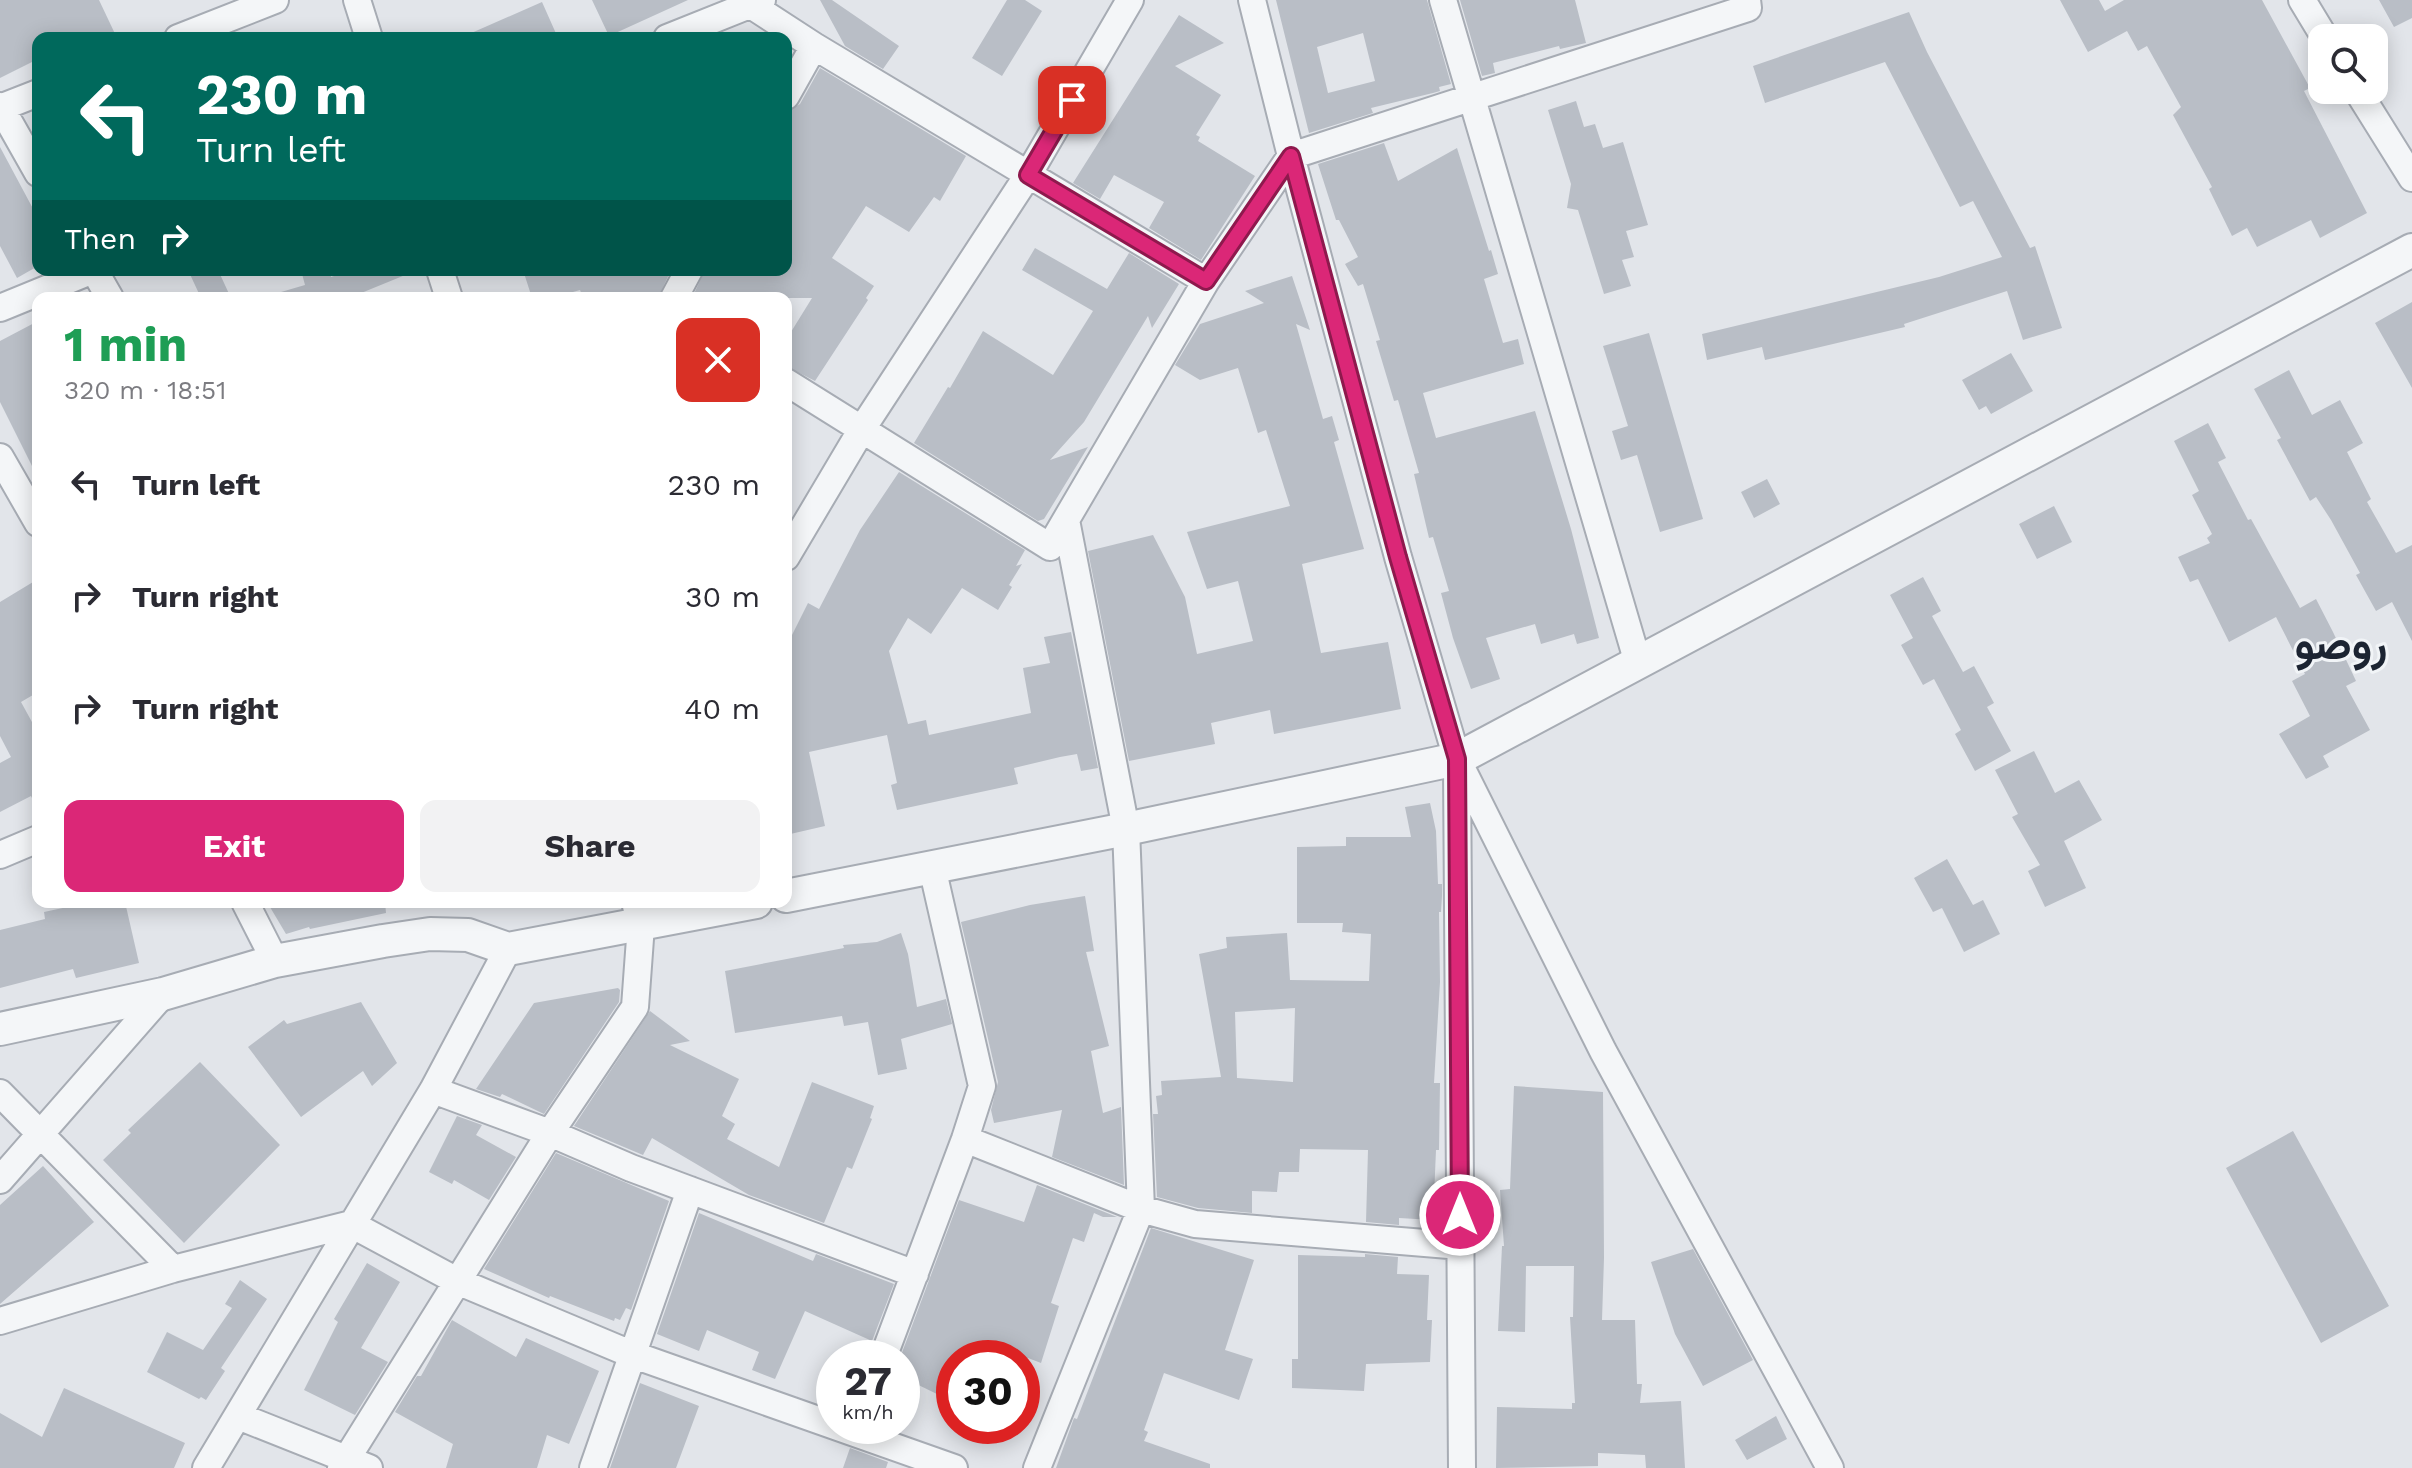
<!DOCTYPE html>
<html lang="en">
<head>
<meta charset="utf-8">
<style>
	:root { --surface:#fff; --page:#f2f2f3; --text:#2b2b33; --muted:#7c7c81; --accent:#db2777 }
	body { margin:0; font-family:"Work Sans",Vazirmatn,sans-serif; background:var(--page); color:var(--text); height:100vh; display:flex; flex-direction:column; font-size:30px; white-space:nowrap }
	* { box-sizing:border-box; margin:0 }
	p { font-size:26px; color:var(--muted) }
	.icon { flex:none; width:44px; height:44px; fill:none; stroke:currentColor; stroke-width:2; stroke-linecap:round; stroke-linejoin:round }
	.map { position:relative; flex:1; overflow:hidden }
	.sheet { position:absolute; left:32px; top:292px; width:760px; height:616px; display:flex; flex-direction:column; background:var(--surface); border-radius:16px; box-shadow:0 4px 20px #0003 }
	.sheet>* { flex:none }
	.hud { position:absolute; left:32px; top:32px; width:760px; height:244px; border-radius:16px; box-shadow:0 4px 20px #0003; background:#00695c; color:#fff; overflow:hidden }
	.controls { position:absolute; left:2308px; top:24px; display:grid; gap:16px }
	.controls a { display:grid; place-items:center; width:80px; height:80px; border-radius:16px; background:var(--surface); box-shadow:0 4px 20px #0003; font-size:40px }
	.speed { position:absolute; left:816px; top:1340px; display:flex; gap:16px; font-size:40px; font-weight:700; text-align:center }
	.speed>* { display:grid; place-content:center; width:104px; height:104px; border-radius:50%; background:var(--surface); box-shadow:0 4px 20px #0003; line-height:1 }
	.speed small { font-size:20px; font-weight:400 }
	.speed .limit { border:12px solid #d22; background:#fff; color:#111 }
	.pin { position:absolute; display:grid; place-items:center; width:68px; height:68px; color:#fff; margin:-34px; border-radius:16px; box-shadow:0 4px 12px #0006 }
	.me { position:absolute; width:88px; margin:-44px; rotate:0deg; stroke-linejoin:round; filter:drop-shadow(0 0 6px #0008) }
	.turn { display:flex; align-items:center; gap:28px; height:168px; padding:0 32px; font-size:36px }
	.turn .icon { width:104px; height:104px; stroke-width:2.5 }
	.turn b { display:block; font-size:56px; line-height:68px }
	.then { display:flex; align-items:center; height:76px; padding:0 32px; background:#0003; gap:16px; font-size:30px }
	.round { display:grid; place-items:center; flex:none; width:84px; height:84px; border-radius:16px; background:var(--page) }
	.headline { display:flex; align-items:center; justify-content:space-between; height:136px; padding:0 32px }
	h1 { font-size:48px; font-weight:700; line-height:60px; color:#1e9e55 }
	.cta { display:flex; gap:16px; margin-top:auto; padding:16px 32px }
	.cta a { flex:1; height:92px; border-radius:16px; background:var(--accent); color:#fff; font-size:32px; font-weight:700; line-height:92px; text-align:center }
	.cta a+a { background:var(--page); color:var(--text) }
	ul { padding:0; list-style:none }
	li { display:flex; align-items:center; gap:24px; height:112px; padding:0 32px }
	li div { flex:1 }
	li b { display:block; font-size:30px }
	li em { font-style:normal }
	.map>svg:first-child { display:block }
	.building { fill:#b9bec6; fill-rule:evenodd }
	.lines { fill:none; stroke-linecap:round; stroke-linejoin:round }
	.minor-casing { stroke:#a7acb4; stroke-width:30 }
	.tertiary-casing { stroke:#a7acb4; stroke-width:36 }
	.minor { stroke:#f4f6f8; stroke-width:26 }
	.tertiary { stroke:#f4f6f8; stroke-width:32 }
	.route-casing { stroke:#8e194d; stroke-width:20 }
	.route { stroke:#db2777; stroke-width:14 }
	.labels { text-anchor:middle; dominant-baseline:central; stroke-width:6; stroke-linejoin:round; paint-order:stroke }
	.town-label { font-size:44px; font-weight:bold; fill:#1c2432; stroke:#f1f4f7 }
</style>
</head>
<body>
<div class="map">
<svg width="2412" height="1468" viewBox="0 0 2412 1468">
	<rect width="100%" height="100%" fill="#e2e5ea"/>
	<path class="building" d="M0,0h99l18,38h-79v21l-38,19z
		M592,0h96l-79,36z
		M820,0h12l67,46 -16,23 -38,-23z
		M1007,0h18l17,11 -40,65 -30,-18z
		M1276,0h151l24,84 -12,3 1,4 -7,2 -62,15 2,5 -64,20zM1363,33l12,48 -47,12 -11,-46z
		M1460,0h115l11,43 -26,6 -1,-3 -66,17 2,10 -13,3z
		M2060,0h39l6,11 19,-11h138l48,88 -6,3 63,122 -47,25 -9,-18 -54,27 -10,-19 -15,8 -23,-47 3,-2 -39,-72 8,-8 -34,-61 -9,5 -11,-20 -39,21z
		M2379,0h33v18l-18,9z
		M542,2l16,36h-98z
		M1909,12l18,40 103,196 5,-2 27,82 -39,12 -16,-49 -103,33 1,3 -140,33 -3,-13 -55,13 -5,-26 237,-57 63,-20 -29,-56 -13,6 -75,-145 -120,41 -12,-37z
		M1179,15l45,28 -49,23 46,29 -25,40 4,2 -2,4 57,35 -54,84 -52,-32 15,-26 -50,-27 -14,24 -27,-16z
		M820,68l146,88 -26,45 -6,-4 -25,35 -43,-26 -34,52 42,28 -8,12 2,2 -53,81 -29,-15v-26l26,-42h-120l13,-28h81v-158l14,-8z
		M1576,101l8,26 11,-3 8,24 20,-6 25,83 -22,6 8,26 -12,3 9,26 -27,8 -26,-84 -11,-2 4,-24 -23,-74z
		M1384,143l14,38 59,-33 32,103 2,-1 7,24 -14,5 19,64 15,-4 6,25 -101,29 13,45 99,-27 36,118 28,109 -22,6 -3,-10 -33,10 -6,-20 -49,14 14,41 -29,10 -18,-51 -12,-45 8,-2 -16,-54 -4,1 -15,-64 5,-1 -21,-73 -4,1 -18,-60 4,-1 -17,-56 -5,2 -13,-22 13,-7 -19,-37h-3l-18,-56z
		M0,147l38,71v48l-21,12 -17,-32z
		M1035,248l72,41 22,-36 50,31 -27,44 -4,-12 -64,106 -34,38 38,-13 -44,72 -6,2 -124,-78 34,-56 2,1 33,-57 70,44 40,-64 -71,-41z
		M188,270h30l13,28h-30z
		M301,270h29l1,7 21,-7 63,1 -66,27h-67l-1,-6 24,-7z
		M523,270h148l-13,28 -4,-4 -13,4h-58l-3,-8 -28,8h-20z
		M1292,276l18,54 -14,-6 27,95 9,-3 7,24 -5,2 30,107 -62,15 19,89 67,-11 13,67 -127,25 -4,-24 -59,13 4,21 -86,17 -41,-210 65,-16 32,62 12,57 56,-13 -15,-60 -31,8 -20,-57 103,-26 -24,-76 -8,3 -20,-65 -38,12 -25,-15 25,-41 64,-21 -19,-12z
		M2412,302v86l-37,-65z
		M38,321v157l-38,-76v-61z
		M1649,333l54,186 -43,13 -23,-77 -16,5 -9,-29 16,-5 -25,-80z
		M2011,353l22,38 -42,23 -5,-8 -7,4 -17,-30z
		M2289,370l23,45 28,-15 23,43 -16,9 24,47 -4,3 29,51 16,-8v96l-20,-39 -16,9 -20,-36 4,-2 -29,-53 -15,-23 -6,4 -33,-61 4,-2 -27,-49z
		M2208,423l18,35 -8,4 30,58 3,-1 49,89 16,-9 17,33 23,49 -10,5 24,44 -47,26 6,11 -23,12 -27,-45 31,-18 -18,-35 13,-7 -29,-57 -47,25 -31,-63 -8,3 -12,-25 32,-14 -3,-5 5,-4 -20,-39 7,-4 -25,-50z
		M899,472l126,78 -9,16 6,-2 -13,21 3,2 -14,23 -36,-22 -31,46 -23,-16 -19,33 19,73 18,-4 3,15 102,-22 -8,-45 27,-5 -6,-26 27,-5 27,136 -17,3 -4,-17 -17,3 -46,11 4,16 -121,26 -6,-25 6,-2 -10,-48 -78,17 16,74 -39,9v-188l22,-44 11,6 41,-79z
		M1767,479l13,25 -26,14 -13,-26z
		M2054,506l18,36 -35,17 -18,-35z
		M1923,577l18,34 -9,5 31,56 11,-6 20,37 -7,4 24,44 -36,20 -20,-37 6,-4 -27,-51 -11,6 -22,-40 12,-7 -23,-43z
		M38,579v113l-17,10 17,31v77l-7,-14 -31,16v-49l11,-6 -11,-21v-134z
		M2034,751l21,42 24,-13 23,40 -38,21 22,47 -41,19 -17,-36 12,-6 -28,-48 6,-3 -23,-44z
		M1430,803l6,28 2,53h4v12l-1,16h-2l1,70 -6,101h6l-1,67h-3l-3,70 -34,-2v7l-33,-3 2,-72 -68,-1 -1,23h-20l-2,20 -25,-1v22l-54,-5 -41,-11 -4,-83h5l-2,-18 6,-1 -1,-14 60,-4 -22,-123 28,-6 -1,-11 61,-4 3,47 79,1 2,-47 -29,-2 1,-9h-46v-76l49,-1v-9h65l-6,-30zM1295,1008l-2,74 -56,-4 -2,-66z
		M1947,859l26,46 10,-5 17,34 -36,18 -22,-44 -9,4 -19,-34z
		M1085,896l9,55 -8,1 23,94 -18,5 12,62 18,-6 3,78 -72,-28 10,-47 -68,13 -3,-13 7,-28 -37,-160 69,-17z
		M71,902h54l14,61 -63,15 -3,-9 -73,19v-58l45,-11 -1,-7 28,-6z
		M267,902h118l1,11 -76,16 -1,-2 -23,7z
		M901,933l7,21 9,53 29,-8 6,25 -51,15 6,30 -29,6 -10,-53 -24,4 -2,-10 -107,17 -10,-62 119,-23 -1,-3 34,-3z
		M618,988l2,2 -1,12 -75,112 -42,-20 -2,3 -24,-8 58,-86z
		M361,1002l36,61 -25,23 -9,-15 -62,46 -53,-70 36,-27 3,4z
		M650,1011l40,30 -20,4 69,34 -17,37 13,8 -8,15 52,28 33,-85 62,24 -4,12 2,1 -20,50 -5,-2 -23,56 -75,-28 -97,-57 -9,17 -69,-29z
		M200,1062l80,83 -96,98 -81,-83 28,-27 -3,-3z
		M1514,1086l89,6 1,166 -2,62h33l2,64h5l-2,19 41,-2 4,67h-39l-1,-13 -47,-2v13l-102,2 1,-61 75,2v-6h3l-5,-86h3l1,-51h-48l-1,66 -27,-1 4,-85h2l-4,-56 10,-1z
		M457,1116l25,9 -6,10 40,22 -27,43 -35,-20 -2,4 -23,-12z
		M2293,1131l96,175 -68,37 -95,-175z
		M556,1153l113,48 -38,109 -5,-2 -6,12 -5,-2 -1,3 -64,-25 -1,2 -65,-29z
		M43,1166l51,56 -94,82v-99z
		M1037,1185l80,32h-14l-9,-4 -10,29 -11,-4 -22,65 8,3 -18,57 -13,-5h-74v11l-13,27 -39,-19 -2,-19 59,-158 65,22z
		M699,1213l114,48 3,-7 78,30 -22,57 -67,-30 -30,68 -23,-9 7,-18 -52,-22 -8,21 -42,-17z
		M1151,1228l103,32 -29,90 28,9 -14,41 -75,-27 -20,57 4,2 -4,9 66,23v4h-154l18,-50 3,1z
		M1693,1249l60,111 -50,26 -28,-52 -24,-72z
		M1365,1254l33,3 -1,17 32,1 -2,45h5l-2,42 -64,2 -2,27 -72,-3v-29h6v-104l67,2z
		M367,1263l33,19 -39,66 27,14 -33,53 -51,-25 34,-68 -4,-3z
		M240,1280l27,19 -46,69 4,3 -19,29 -5,-3 -2,2 -52,-27 20,-40 36,18 29,-42 -7,-4z
		M452,1320l64,37 10,-19 73,33 -30,73 -22,-9 -10,33h-91l7,-24 -58,-32 22,-36h4z
		M640,1383l59,23 -23,62h-66z
		M64,1388l121,55 -11,25h-174v-55l42,24z
		M1776,1416l11,23 -40,21 -12,-20z
		M850,1448l38,14 -2,6h-43z"/>
	<g class="lines">
		<g class="minor-casing">
			<path id="minor" d="M357,0l12,38
				M749,0l2,5 63,41 392,235
				M1252,0l39,156 107,401 59,202 146,292 227,417
				M1443,0l195,663
				M2302,0l23,38
				M178,38l97,-38
				M667,38l95,-38
				M2357,90l55,88
				M786,96l28,-50
				M0,106l38,67
				M0,108l38,-15
				M94,270l16,28
				M440,270l9,28
				M674,298l15,-28
				M0,308l93,-38
				M786,382l264,165 156,-266 85,-125 457,-148 -1,-8
				M0,457l38,66
				M786,557l76,-128 166,-254 102,-175
				M1457,768l5,700
				M0,855l38,-16
				M245,902l30,59
				M433,1090l117,43 81,35 284,106
				M0,1093l173,176
				M965,1139l176,70 54,15 266,22
				M0,1180l163,-186
				M0,1321l173,-52 178,-45 106,57 174,73 323,114
				M883,1358l82,-219 17,-53 -50,-219
				M238,1416l131,52
				M206,1468l227,-378 75,-141
				M341,1468l209,-335 85,-126 6,-82 -6,-23
				M593,1468l97,-278
				M1037,1468l104,-259 -15,-380 -60,-309"/>
		</g>
		<g class="tertiary-casing">
			<path id="tertiary" d="M786,896l340,-67 331,-70 955,-509
				M0,1029l163,-35 112,-33 108,-20 47,-7 38,1 40,14 248,-47"/>
		</g>
		<use href="#minor" class="minor"/>
		<use href="#tertiary" class="tertiary"/>
	</g>
	<g class="lines">
		<g class="route-casing">
			<path id="route" d="M1072,100l-44,75 178,106 85,-125 107,401 59,202 3,456"/>
		</g>
		<use href="#route" class="route"/>
	</g>
	<g class="labels">
		<g class="town-label">
			<text x="2341" y="644">روصو</text>
		</g>
	</g>
</svg>
<div class="controls">
<a><svg class="icon" aria-label="search" viewBox="0 0 24 24"><circle cx="10" cy="10" r="6"/><path d="M15 15l6 6"/></svg></a>
</div>
<div class="speed"><div>27<small>km/h</small></div><div class="limit">30</div></div>
<div class="pin" style="left:1072px;top:100px;background:#d93025"><svg class="icon" aria-label="arrive" viewBox="0 0 24 24"><path d="M6 21V4h12l-3 4 3 4H6"/></svg></div>
<svg class="me" style="left:1460px;top:1215px" viewBox="-20 -20 40 40"><circle r="17" fill="#db2777" stroke="#fff" stroke-width="3"/><path d="M0-11L8 9 0 5-8 9z" fill="#fff"/></svg>
<div class="hud">
<div class="turn"><svg class="icon" aria-label="left" viewBox="0 0 24 24"><path d="M17 20v-9H6M10 6l-5 5 5 5"/></svg><div><b>230 m</b>Turn left</div></div>
<div class="then">Then<svg class="icon" aria-label="right" viewBox="0 0 24 24"><path d="M7 20v-9h11M14 6l5 5-5 5"/></svg></div>
</div>
<section class="sheet">
<div class="headline"><div><h1>1 min</h1><p>320 m · 18:51</p></div><a class="round" style="background:#d93025;color:#fff"><svg class="icon" aria-label="close" viewBox="0 0 24 24"><path d="M6 6l12 12M18 6L6 18"/></svg></a></div>
<ul>
<li><svg class="icon" aria-label="left" viewBox="0 0 24 24"><path d="M17 20v-9H6M10 6l-5 5 5 5"/></svg><div><b>Turn left</b></div><em>230 m</em></li>
<li><svg class="icon" aria-label="right" viewBox="0 0 24 24"><path d="M7 20v-9h11M14 6l5 5-5 5"/></svg><div><b>Turn right</b></div><em>30 m</em></li>
<li><svg class="icon" aria-label="right" viewBox="0 0 24 24"><path d="M7 20v-9h11M14 6l5 5-5 5"/></svg><div><b>Turn right</b></div><em>40 m</em></li>
</ul>
<div class="cta"><a>Exit</a><a>Share</a></div>
</section>
</div>
</body>
</html>
